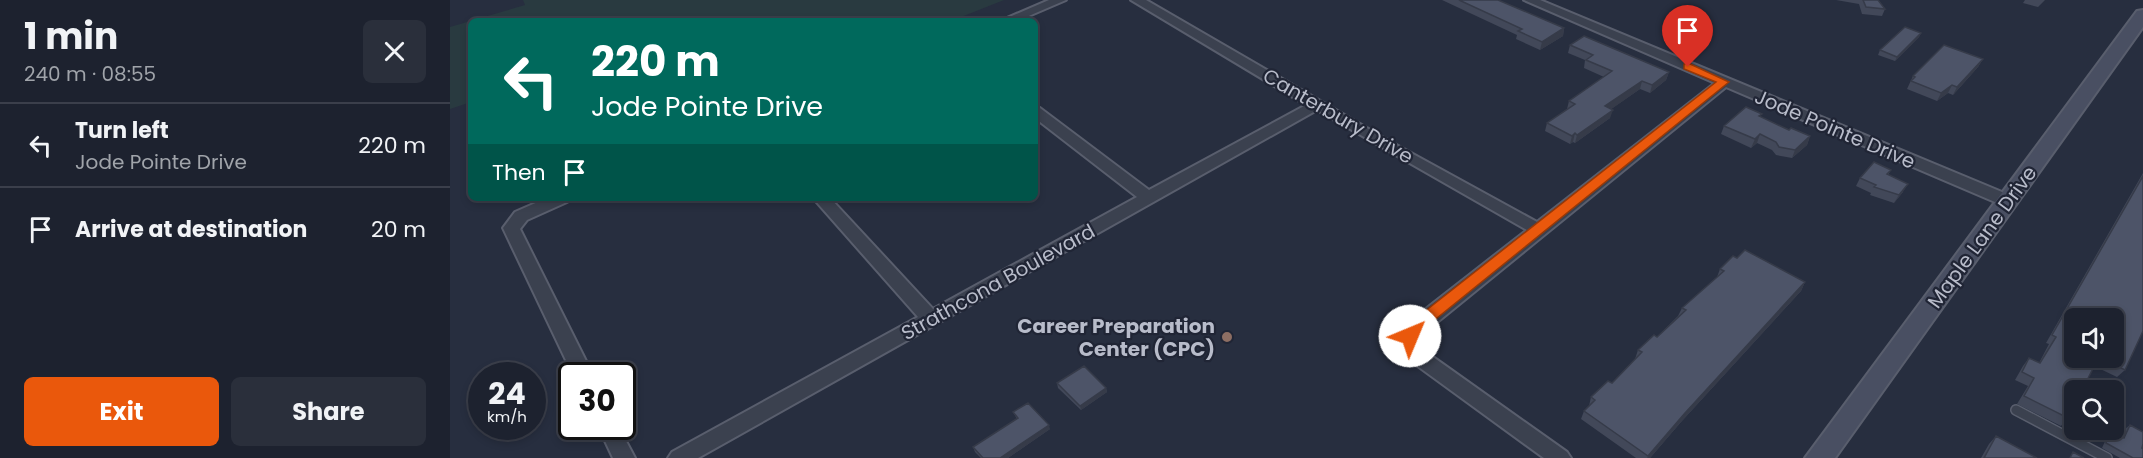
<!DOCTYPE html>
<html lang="en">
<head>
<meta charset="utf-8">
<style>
	:root { --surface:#1d222f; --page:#2a2f3b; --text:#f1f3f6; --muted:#a0a4aa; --line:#3b3f4b; --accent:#ea580c }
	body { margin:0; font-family:Poppins,sans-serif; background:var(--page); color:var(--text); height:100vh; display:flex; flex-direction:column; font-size:22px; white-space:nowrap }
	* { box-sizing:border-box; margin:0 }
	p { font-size:20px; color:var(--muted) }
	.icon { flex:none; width:33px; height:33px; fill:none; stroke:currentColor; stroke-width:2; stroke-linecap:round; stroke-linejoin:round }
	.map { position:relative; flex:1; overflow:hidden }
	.details { display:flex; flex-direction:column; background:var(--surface); width:450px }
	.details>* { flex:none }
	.banner { position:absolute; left:18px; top:18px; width:570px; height:183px; border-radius:9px; box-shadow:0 3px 9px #0003,0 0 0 2px var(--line); background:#00695c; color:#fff; overflow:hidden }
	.tools { position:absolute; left:1614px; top:308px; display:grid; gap:12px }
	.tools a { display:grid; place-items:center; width:60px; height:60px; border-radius:9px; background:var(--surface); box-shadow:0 3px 9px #0003,0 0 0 2px var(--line); font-size:30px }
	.speed { position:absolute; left:18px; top:362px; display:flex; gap:12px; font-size:30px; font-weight:700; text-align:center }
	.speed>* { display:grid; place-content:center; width:78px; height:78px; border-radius:50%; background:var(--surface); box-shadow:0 3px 9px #0003,0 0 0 2px var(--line); line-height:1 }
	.speed small { font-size:15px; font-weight:400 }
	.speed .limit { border:3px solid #111; border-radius:9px; background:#fff; color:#111 }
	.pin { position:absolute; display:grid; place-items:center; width:51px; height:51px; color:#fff; margin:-62px -26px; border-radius:50% 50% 50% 0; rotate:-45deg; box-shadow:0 0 6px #0007 }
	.pin .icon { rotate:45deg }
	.me { position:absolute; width:66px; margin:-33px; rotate:45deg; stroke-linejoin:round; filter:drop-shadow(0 0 4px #0008) }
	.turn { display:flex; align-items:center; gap:21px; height:126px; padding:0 24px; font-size:27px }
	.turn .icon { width:78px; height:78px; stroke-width:2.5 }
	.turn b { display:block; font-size:42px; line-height:51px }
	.then { display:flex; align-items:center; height:57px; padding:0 24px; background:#0003; gap:12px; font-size:22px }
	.round { display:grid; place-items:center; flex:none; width:63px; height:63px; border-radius:9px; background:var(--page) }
	.headline { display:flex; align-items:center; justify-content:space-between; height:102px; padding:0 24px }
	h1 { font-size:36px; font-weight:700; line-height:45px }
	.action { display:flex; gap:12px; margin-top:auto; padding:12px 24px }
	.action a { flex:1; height:69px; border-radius:9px; background:var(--accent); color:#fff; font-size:24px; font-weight:700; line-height:69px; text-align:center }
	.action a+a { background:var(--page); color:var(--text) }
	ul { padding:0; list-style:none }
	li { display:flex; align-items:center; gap:18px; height:84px; padding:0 24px; border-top:2px solid var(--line) }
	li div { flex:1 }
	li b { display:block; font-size:22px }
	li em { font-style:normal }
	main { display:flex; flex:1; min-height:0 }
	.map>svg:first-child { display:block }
	.green { fill:#293a40 }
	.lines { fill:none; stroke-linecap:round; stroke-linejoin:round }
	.lane-casing { stroke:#595e6d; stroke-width:12 }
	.street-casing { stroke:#595e6d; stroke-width:4 }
	.secondary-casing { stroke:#595e6d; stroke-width:4 }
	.lane { stroke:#3b414f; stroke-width:9 }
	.street { fill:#3b414f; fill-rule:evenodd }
	.secondary { fill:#494f62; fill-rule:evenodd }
	.wall { fill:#424859 }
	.shaded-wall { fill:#363b49 }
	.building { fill:#4d5468; stroke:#363b49; stroke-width:1.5; fill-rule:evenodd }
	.route { fill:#ea580c; stroke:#983908; stroke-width:1.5 }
	.education-dot { fill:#8d6e63; stroke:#202535; stroke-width:2 }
	.labels { text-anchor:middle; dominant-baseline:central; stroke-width:4.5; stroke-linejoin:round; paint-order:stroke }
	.street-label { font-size:20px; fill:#b8bcca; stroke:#202535 }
	.poi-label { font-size:20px; font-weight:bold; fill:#b8bcca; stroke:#202535; text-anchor:end }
</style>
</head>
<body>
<main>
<section class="details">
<div class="headline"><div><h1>1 min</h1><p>240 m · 08:55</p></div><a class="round"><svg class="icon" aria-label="close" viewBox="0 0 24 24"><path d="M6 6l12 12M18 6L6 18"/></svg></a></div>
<ul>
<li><svg class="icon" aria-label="left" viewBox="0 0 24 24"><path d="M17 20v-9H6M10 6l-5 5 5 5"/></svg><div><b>Turn left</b><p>Jode Pointe Drive</p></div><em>220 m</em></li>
<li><svg class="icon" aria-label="arrive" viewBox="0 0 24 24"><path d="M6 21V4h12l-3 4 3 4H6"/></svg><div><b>Arrive at destination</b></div><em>20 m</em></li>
</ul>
<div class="action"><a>Exit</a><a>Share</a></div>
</section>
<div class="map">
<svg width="1693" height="458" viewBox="0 0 1693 458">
	<rect width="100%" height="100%" fill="#272e3f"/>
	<path class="green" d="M73,0h481l-53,21h-480v81l-21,7v-82l75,-22z"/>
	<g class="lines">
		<g class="lane-casing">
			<path id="lane" d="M1566,410l91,48"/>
		</g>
		<g class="street-casing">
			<path id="street" d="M599,0h17l-49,21h-17z
				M681,0h15l245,142 146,80 178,-139 -191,-83h16l474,197 2,4 -8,5 -6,-1 -276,-118 -307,250 7,15 141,100 4,6h-27l-132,-96 -9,-15 -2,-11 8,-14 118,-92 -210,-120 -619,348h-30l4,-6 246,-135 -105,-119h17l103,111 204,-112 -102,-79v-11l5,1 109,82 157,-85z
				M97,198h22l-2,4 -40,18 -7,9 73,146h-20l-70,-147 12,-16z
				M148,426h20l17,32h-22z"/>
		</g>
		<g class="secondary-casing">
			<path id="secondary" d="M1693,10v17l-308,431h-30l332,-447z"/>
		</g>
		<use href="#lane" class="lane"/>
		<use href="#street" class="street"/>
		<use href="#secondary" class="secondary"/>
	</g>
	<path class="wall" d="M992,0h56l66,28 -1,8 -23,14 -24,-11 1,-4z
		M1386,0h46h-4l7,9 -3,7 -20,-2 -3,-10z
		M1575,0h20l-7,7 -15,-4z
		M1471,33l-2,4 -24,24 -17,-6 2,-5z
		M1120,45l99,27 -3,8 -16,13 -10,-4 -29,20 -1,9 -35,25 -2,-1 -3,2 -25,-13 2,-8 20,-14 2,-8 35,-24 -20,-9 1,-8 -17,-7z
		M1533,59l-5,8 -25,28 -5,-2 -11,8 -30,-12 6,-13z
		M1311,117l28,13 21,6 -3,9 -15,13 -16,-3 -4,-5 -15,-7 -6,5 -30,-14 3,-8z
		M1441,170l-3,5 15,17 -9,11 -24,-8 1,-2 -15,-7 4,-8z
		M1693,173v158l-18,39 -8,7 -23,-11 -26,52 -7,8 -44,-22 11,-18 -13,-6 8,-14 6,-8 10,5 10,-19 -3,-1z
		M1287,258l68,24 -4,9 -120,131 -31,36h-14l-55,-39 3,-8 5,-5 2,-9 21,-14 23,-24 3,-9 19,-13 21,-21 4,-8 35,-31 3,-8z
		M607,383l49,5 1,4 -26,18 -23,-22z
		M563,412l37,17 -42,29h-27l-6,-6 -2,-5 44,-28z
		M1680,425l12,23 1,10h-23l-18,-10 5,-11 5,-5 10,5 3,-8z
		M1546,436l41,22h-56l8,-14z"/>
	<path class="shaded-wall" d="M1114,28l-1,8 -23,14 2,-8z
		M1471,33l-2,4 -24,24 2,-4z
		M1533,59l-5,8 -25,28 4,-8z
		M1219,72l-3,8 -16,13 2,-8z
		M1192,81l-2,8 -37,26 2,-9z
		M1502,85l-4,8 -11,8 4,-8z
		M1163,110l-3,8 -35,25 2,-8z
		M1125,133l-2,9 -3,2 2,-8z
		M1310,134l-3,9 -6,5 4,-9z
		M1360,136l-3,9 -15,13 3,-8z
		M1458,184l-5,8 -9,11 5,-8z
		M1355,282l-4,9 -120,131 -31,36h-3l38,-45z
		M656,388l1,4 -26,18 -1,-4z
		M599,425l1,4 -42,29h-8z"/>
	<path class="building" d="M1009,0h39l66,28 -22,14 -24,-11 4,-2z
		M1413,0h15l7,9 -19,-2z
		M1455,27l16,6 -24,24 -17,-7z
		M1134,36l85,36 -17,13 -10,-4 -37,25 8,4 -36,25 -2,-2 -3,3 -25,-13 28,-19 -6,-3 43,-30 -26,-11 7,-5 -23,-10z
		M1494,45l39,14 -26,28 -5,-2 -11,8 -30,-12 4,-4 -2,-1z
		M1296,107l16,7 -3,2 30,14 2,-2 19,8 -15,14 -16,-3 -3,-5 -16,-8 -5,5 -31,-13z
		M1424,162l17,8 -4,4 21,10 -9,11 -25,-8 2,-2 -16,-7z
		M1693,176v155l-18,39 -26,-13 -17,33h-8v15l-6,13 -44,-22 10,-18 -12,-6 7,-14 11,5 16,-26 -4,-2zM1624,318h40v39h-40z
		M1295,250l60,32 -120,131 -37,43 -64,-45 11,-11 -4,-3 17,-16 4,2 30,-31 -4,-2 16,-15 3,2 29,-27 -4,-2 42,-37 -4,-2 13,-13 4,2z
		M634,366l22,22 -26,18 -23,-23z
		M578,403l21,22 -49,33h-17l-10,-11 45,-29 -5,-6z
		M1680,425l13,7v12l-1,4h1v10h-10l-27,-15 6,-11 12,6z
		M1546,436l41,22h-53z
		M1623,452l11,6h-14z"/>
	<path class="route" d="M1238,63l41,19 -308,249 -5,9h-11l-2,-4 7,-13 306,-241 -32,-13v-5z"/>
	<circle class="education-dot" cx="777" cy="337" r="6"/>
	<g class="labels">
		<g class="street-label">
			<text transform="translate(888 116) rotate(30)">Canterbury Drive</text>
			<text transform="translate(1385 129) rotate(23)">Jode Pointe Drive</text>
			<text transform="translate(1532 237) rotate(-54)">Maple Lane Drive</text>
			<text transform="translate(548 282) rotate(-29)">Strathcona Boulevard</text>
		</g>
		<g class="poi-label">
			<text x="765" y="326">Career Preparation<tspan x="765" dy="23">Center (CPC)</tspan></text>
		</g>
	</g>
</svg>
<div class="tools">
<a><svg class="icon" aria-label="sound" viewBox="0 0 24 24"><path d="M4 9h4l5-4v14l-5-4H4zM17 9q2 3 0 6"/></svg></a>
<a><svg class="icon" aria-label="search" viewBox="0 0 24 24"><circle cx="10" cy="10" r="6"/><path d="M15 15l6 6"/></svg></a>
</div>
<div class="speed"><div>24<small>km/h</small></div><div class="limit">30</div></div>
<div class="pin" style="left:1238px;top:67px;background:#d93025"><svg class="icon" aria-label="arrive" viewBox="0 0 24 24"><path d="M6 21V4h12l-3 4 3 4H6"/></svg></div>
<svg class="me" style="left:960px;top:336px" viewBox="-20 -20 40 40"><circle r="19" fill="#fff"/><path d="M0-13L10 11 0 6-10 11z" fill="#ea580c"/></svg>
<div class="banner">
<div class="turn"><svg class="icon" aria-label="left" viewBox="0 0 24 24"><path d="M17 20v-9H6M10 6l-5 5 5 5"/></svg><div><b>220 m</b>Jode Pointe Drive</div></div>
<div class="then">Then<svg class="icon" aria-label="arrive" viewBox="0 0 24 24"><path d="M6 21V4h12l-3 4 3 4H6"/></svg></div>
</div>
</div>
</main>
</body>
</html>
